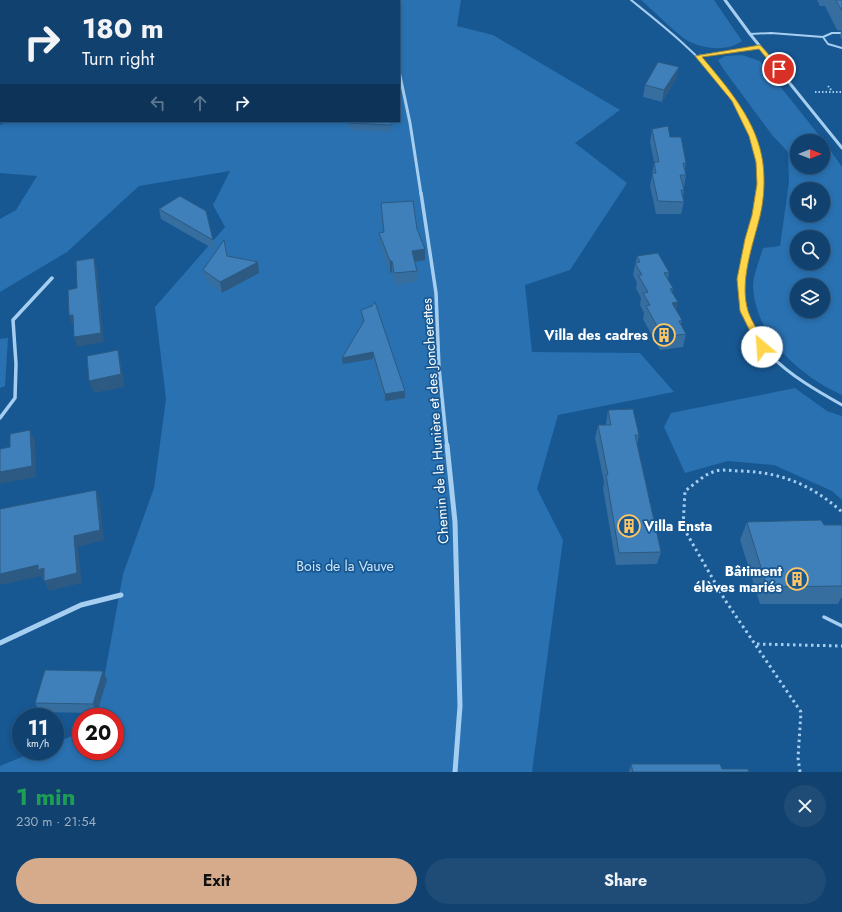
<!DOCTYPE html>
<html lang="en">
<head>
<meta charset="utf-8">
<style>
	:root { --surface:#11416e; --page:#1e4c76; --text:#f1f3f6; --muted:#9cafc2; --line:#305a81; --accent:#d6ab8b }
	body { margin:0; font-family:Jost,sans-serif; background:var(--page); color:var(--text); height:100vh; display:flex; flex-direction:column; font-size:15px; white-space:nowrap }
	* { box-sizing:border-box; margin:0 }
	p { font-size:13px; color:var(--muted) }
	.icon { flex:none; width:22px; height:22px; fill:none; stroke:currentColor; stroke-width:2; stroke-linecap:round; stroke-linejoin:round }
	.map { position:relative; height:772px; overflow:hidden }
	.side { display:flex; flex-direction:column; background:var(--surface); flex:1 }
	.side>* { flex:none }
	.top-card { position:absolute; left:0px; top:0px; width:400px; height:122px; box-shadow:0 2px 6px #0003,0 0 0 1px var(--line); background:#11416e; color:var(--text); overflow:hidden }
	.needle { width:26px; rotate:90deg }
	.fabs { position:absolute; left:790px; top:134px; display:grid; gap:8px }
	.fabs a { display:grid; place-items:center; width:40px; height:40px; border-radius:50%; background:var(--surface); box-shadow:0 2px 6px #0003,0 0 0 1px var(--line); font-size:20px }
	.speed { position:absolute; left:12px; top:708px; display:flex; gap:8px; font-size:20px; font-weight:700; text-align:center }
	.speed>* { display:grid; place-content:center; width:52px; height:52px; border-radius:50%; background:var(--surface); box-shadow:0 2px 6px #0003,0 0 0 1px var(--line); line-height:1 }
	.speed small { font-size:10px; font-weight:400 }
	.speed .limit { border:6px solid #d22; background:#fff; color:#111 }
	.pin { position:absolute; display:grid; place-items:center; width:34px; height:34px; color:#fff; margin:-17px; border:2px solid #fff; border-radius:50%; box-shadow:0 1px 4px #0007 }
	.me { position:absolute; width:44px; margin:-22px; rotate:333deg; stroke-linejoin:round; filter:drop-shadow(0 0 3px #0008) }
	.turn { display:flex; align-items:center; gap:14px; height:84px; padding:0 16px; font-size:18px }
	.turn .icon { width:52px; height:52px; stroke-width:2.5 }
	.turn b { display:block; font-size:28px; line-height:34px }
	.lanes { display:flex; align-items:center; height:38px; padding:0 16px; background:#0003; justify-content:center; gap:20px; direction:ltr }
	.lanes .off { opacity:.35 }
	.round { display:grid; place-items:center; flex:none; width:42px; height:42px; border-radius:21px; background:var(--page) }
	.summary { display:flex; align-items:center; justify-content:space-between; height:68px; padding:0 16px }
	h1 { font-size:24px; font-weight:700; line-height:30px; color:#1e9e55 }
	.button { display:flex; gap:8px; margin-top:auto; padding:8px 16px }
	.button a { flex:1; height:46px; border-radius:24px; background:var(--accent); color:#111; font-size:16px; font-weight:700; line-height:46px; text-align:center }
	.button a+a { background:var(--page); color:var(--text) }
	.map>svg:first-child { display:block }
	.green { fill:#2971b1; fill-rule:evenodd }
	.lines { fill:none; stroke-linecap:round; stroke-linejoin:round }
	.path-far1 { stroke:#a6cef0; stroke-width:2; stroke-dasharray:1.5 2; stroke-linecap:butt }
	.path { stroke:#a6cef0; stroke-width:3; stroke-dasharray:2.5 3.5; stroke-linecap:butt }
	.lane-far2 { stroke:#a6cef0; stroke-width:2 }
	.lane-far1 { stroke:#a6cef0; stroke-width:3 }
	.lane { stroke:#a6cef0; stroke-width:3.5 }
	.street-far2 { stroke:#a6cef0; stroke-width:3 }
	.street-far1 { stroke:#a6cef0; stroke-width:3.5 }
	.street { stroke:#a6cef0; stroke-width:5 }
	.wall { fill:#366ea0 }
	.shaded-wall { fill:#2c5a82 }
	.building { fill:#3f80ba; stroke:#2c5a82 }
	.route { fill:#ffd54a; stroke:#a68a30 }
	.labels { text-anchor:middle; dominant-baseline:central; stroke-width:3.5; stroke-linejoin:round; paint-order:stroke }
	.poi-label { font-size:14px; font-weight:bold; fill:#fff; stroke:#175792; text-anchor:end }
	.street-label { font-size:14px; fill:#fff; stroke:#175792 }
	.park-label { font-size:14px; fill:#cde6fb; stroke:#175792 }
</style>
</head>
<body>
<div class="map">
<svg width="842" height="772" viewBox="0 0 842 772">
	<rect width="100%" height="100%" fill="#175792"/>
	<path class="green" d="M138,0h323l-4,26 36,9 127,75 -45,33 52,40 -57,87 -45,15 7,67 108,1 34,39 -116,23 -21,74 26,51 -31,232h-532v-6l36,-15h19v-8l26,-11v19h34v-34h-18l26,-143 31,-86 12,-89 -11,-92 70,-80 -12,-22 17,-34 -91,15 -72,66 -67,40v-73l16,-9 21,-34 -37,-3v-48l9,-4h390v-120z
		M641,0h73l28,41c-15,11 -38,8 -54,0 -12,-7 -35,-31 -47,-41z
		M742,55l18,6 66,83 16,23v228c-43,-19 -86,-59 -89,-108 0,-12 7,-28 10,-39l17,-2 9,-64 -1,-30 -16,-17 -48,-65 -6,-10 7,-4zM797,141h26v26h-26zM797,189h26v26h-26zM797,237h26v26h-26zM797,285h26v26h-26z
		M8,338l-3,48 -5,2v-49z
		M795,388l32,23 15,5v84l-10,-9 -58,-26 -46,-4 -43,12 -21,-46 7,-14z"/>
	<g class="lines">
		<path class="path-far1" d="M828,86l4,5
			M815,92h27"/>
		<path class="path" d="M757,644l85,2
			M800,772l-2,-14 3,-46 -76,-112 -42,-73 2,-36c10,-7 19,-17 31,-20 7,-2 16,0 24,0 41,1 72,14 102,41"/>
		<path class="lane-far2" d="M631,0c57,46 142,111 128,194
			M842,33h-10l-9,4 5,7 14,4
			M750,34l21,-1 52,4
			M698,56l62,-9"/>
		<path class="lane-far1" d="M760,193c-5,28 -17,55 -19,84 -5,67 51,100 101,128"/>
		<path class="lane" d="M824,617l18,9"/>
		<path class="street-far2" d="M725,0l25,34 92,114
			M399,71l11,52 11,71"/>
		<path class="street-far1" d="M421,193l15,100 3,75 8,78
			M0,418l15,-20 1,-34 -3,-44 39,-42"/>
		<path class="street" d="M447,445l8,77 5,184 -5,66
			M0,643l81,-38 40,-10"/>
	</g>
	<path class="wall" d="M817,0h25v40l-2,-4 1,-5 -4,-1 -12,-24h-5z
		M676,79l-14,23 -19,-5 2,-12z
		M349,123l42,2 1,7 -42,-2z
		M652,129l18,8 16,26 -1,6 1,6 -2,12v3l-1,7 1,5 -3,12h-25l-6,-28 4,-24 -4,-20z
		M381,203l36,26 8,20v11l-10,2 2,9v11l-23,3 -2,-13 -2,1 -10,-29 -1,-11 4,-1z
		M159,209l54,31 2,10 -54,-31z
		M227,256l32,17 -37,20 -16,-12 -3,-11z
		M637,256l32,16 -1,7 5,9 -1,5 6,9 -2,8 6,10 -1,4 5,10 -3,13 -23,3 -17,-31 1,-6 -4,-8 1,-7 -5,-10 1,-5 -4,-8z
		M361,310l44,88 -20,3 -12,-42 -30,5 20,-41 -2,-7z
		M608,410l31,25 -2,10 24,107 -4,12 -41,1 -13,-77 1,-6 -9,-44 3,-13h8v-2z
		M747,522l77,3h18v73h-1l-3,6h-78l-20,-64z
		M103,671l4,9 -10,33 -57,-1 -5,-9z
		M631,764l91,5 27,3h-120z"/>
	<path class="shaded-wall" d="M679,67l-3,12 -14,23 2,-12z
		M425,249v11l-12,2 -1,-11z
		M94,258l3,10 7,74 -27,5 -3,-10z
		M390,261h2v11l-2,1z
		M258,262l1,11 -37,20 -2,-11z
		M678,302l-3,13 -3,-12z
		M69,315h4l3,9 -4,1z
		M118,350l3,13 4,24 -31,6 -5,-12z
		M373,352v7l-30,5 -1,-6z
		M405,391v7l-20,3v-7z
		M30,430l5,11 1,36 -36,7v-12z
		M96,490l4,10 4,40 -26,7 4,36 -33,8 -5,-10 30,-45z
		M38,565l6,3 5,10 -6,2 -2,-4 -41,9v-11z
		M103,671l4,9 -10,33 -4,-9z"/>
	<path class="building" d="M836,0h6v11z
		M658,62l21,5 -15,23 -19,-5z
		M350,121h41v4l-42,-2z
		M668,126l2,11h11l5,26h-3l3,12h-6l4,15h-3l3,12 -26,-1 -6,-28h4l-2,-11h5l-7,-33z
		M180,196l26,15 7,29 -54,-31z
		M413,201l4,28 8,20 -13,2 5,20 -23,2 -2,-12h-2l-11,-28 5,-1 -3,-29z
		M224,240l3,16 31,6 -38,20 -17,-12z
		M658,253l11,19 -5,1 9,15 -3,1 8,13 -6,1 10,17 -3,1 7,13 -23,3 -17,-31 4,-1 -7,-12 5,-1 -10,-17h4l-7,-12 5,-1 -3,-6z
		M94,258l7,75 -27,4 -1,-22h-4l-1,-25 9,-2 -1,-27z
		M375,302l30,89 -20,3 -12,-42 -31,6 22,-37 -3,-11 11,-4z
		M118,350l3,24 -32,7 -2,-25z
		M633,409l6,26h-4l26,117 -42,1 -13,-78h2l-10,-50h13l-3,-15z
		M30,430l2,36 -32,6v-23l10,-2v-13z
		M96,490l4,40 -26,6 3,37 -33,8v-13l-6,2v-5l-38,9v-65z
		M821,520l3,5h18v61l-75,1 -20,-65z
		M45,670l58,1 -10,33 -58,-1z
		M631,764h89l2,5h26l1,3h-116z"/>
	<path class="route" d="M760,45l21,23v3h-4l-18,-22 -57,8c26,31 56,65 61,107 2,17 1,35 -3,52 -7,29 -21,65 -12,95 4,12 13,24 18,36l-4,3 -4,-3 -18,-36 -3,-32 8,-40 7,-24 5,-31 -1,-22 -7,-26 -17,-35 -37,-45z"/>
	<defs>
		<g id="building-ring" transform="scale(1.15)"><circle r="9.5" fill="#175792" stroke="#ffc665" stroke-width="1.5"/><path d="M-4-6H4V6H1V3H-1V6H-4ZM-2.5-4.3h1.7v1.8h-1.7ZM.8-4.3h1.7v1.8H.8ZM-2.5-1h1.7V.8h-1.7ZM.8-1h1.7V.8H.8Z" fill="#ffc665"/></g>
	</defs>
	<g fill-rule="evenodd">
		<use href="#building-ring" x="664" y="335"/>
		<use href="#building-ring" x="629" y="526"/>
		<use href="#building-ring" x="797" y="579"/>
	</g>
	<g class="labels">
		<g class="poi-label">
			<text x="648" y="335">Villa des cadres</text>
			<text x="644" y="526" text-anchor="start">Villa Ensta</text>
			<text x="782" y="571">Bâtiment<tspan x="782" dy="16">élèves mariés</tspan></text>
		</g>
		<g class="street-label">
			<text transform="translate(435 421) rotate(-94)">Chemin de la Hunière et des Joncherettes</text>
		</g>
		<g class="park-label">
			<text x="345" y="566">Bois de la Vauve</text>
		</g>
	</g>
</svg>
<div class="fabs">
<a><svg class="needle" viewBox="-14 -14 28 28"><path d="M0-13l5 13h-10z" fill="#e53935"/><path d="M0 13l5-13h-10z" fill="#9cafc2"/></svg></a>
<a><svg class="icon" aria-label="sound" viewBox="0 0 24 24"><path d="M4 9h4l5-4v14l-5-4H4zM17 9q2 3 0 6"/></svg></a>
<a><svg class="icon" aria-label="search" viewBox="0 0 24 24"><circle cx="10" cy="10" r="6"/><path d="M15 15l6 6"/></svg></a>
<a><svg class="icon" aria-label="layers" viewBox="0 0 24 24"><path d="M12 4l9 5-9 5-9-5zM3 14l9 5 9-5"/></svg></a>
</div>
<div class="speed"><div>11<small>km/h</small></div><div class="limit">20</div></div>
<div class="pin" style="left:779px;top:69px;background:#d93025"><svg class="icon" aria-label="arrive" viewBox="0 0 24 24"><path d="M6 21V4h12l-3 4 3 4H6"/></svg></div>
<svg class="me" style="left:762px;top:347px" viewBox="-20 -20 40 40"><circle r="19" fill="#fff"/><path d="M0-13L10 11 0 6-10 11z" fill="#ffd54a"/></svg>
<div class="top-card">
<div class="turn"><svg class="icon" aria-label="right" viewBox="0 0 24 24"><path d="M7 20v-9h11M14 6l5 5-5 5"/></svg><div><b>180 m</b>Turn right</div></div>
<div class="lanes"><svg class="icon off" aria-label="left" viewBox="0 0 24 24"><path d="M17 20v-9H6M10 6l-5 5 5 5"/></svg><svg class="icon off" aria-label="ahead" viewBox="0 0 24 24"><path d="M12 20V5M6 11l6-6 6 6"/></svg><svg class="icon" aria-label="right" viewBox="0 0 24 24"><path d="M7 20v-9h11M14 6l5 5-5 5"/></svg></div>
</div>
</div>
<section class="side">
<div class="summary"><div><h1>1 min</h1><p>230 m · 21:54</p></div><a class="round"><svg class="icon" aria-label="close" viewBox="0 0 24 24"><path d="M6 6l12 12M18 6L6 18"/></svg></a></div>
<div class="button"><a>Exit</a><a>Share</a></div>
</section>
</body>
</html>
